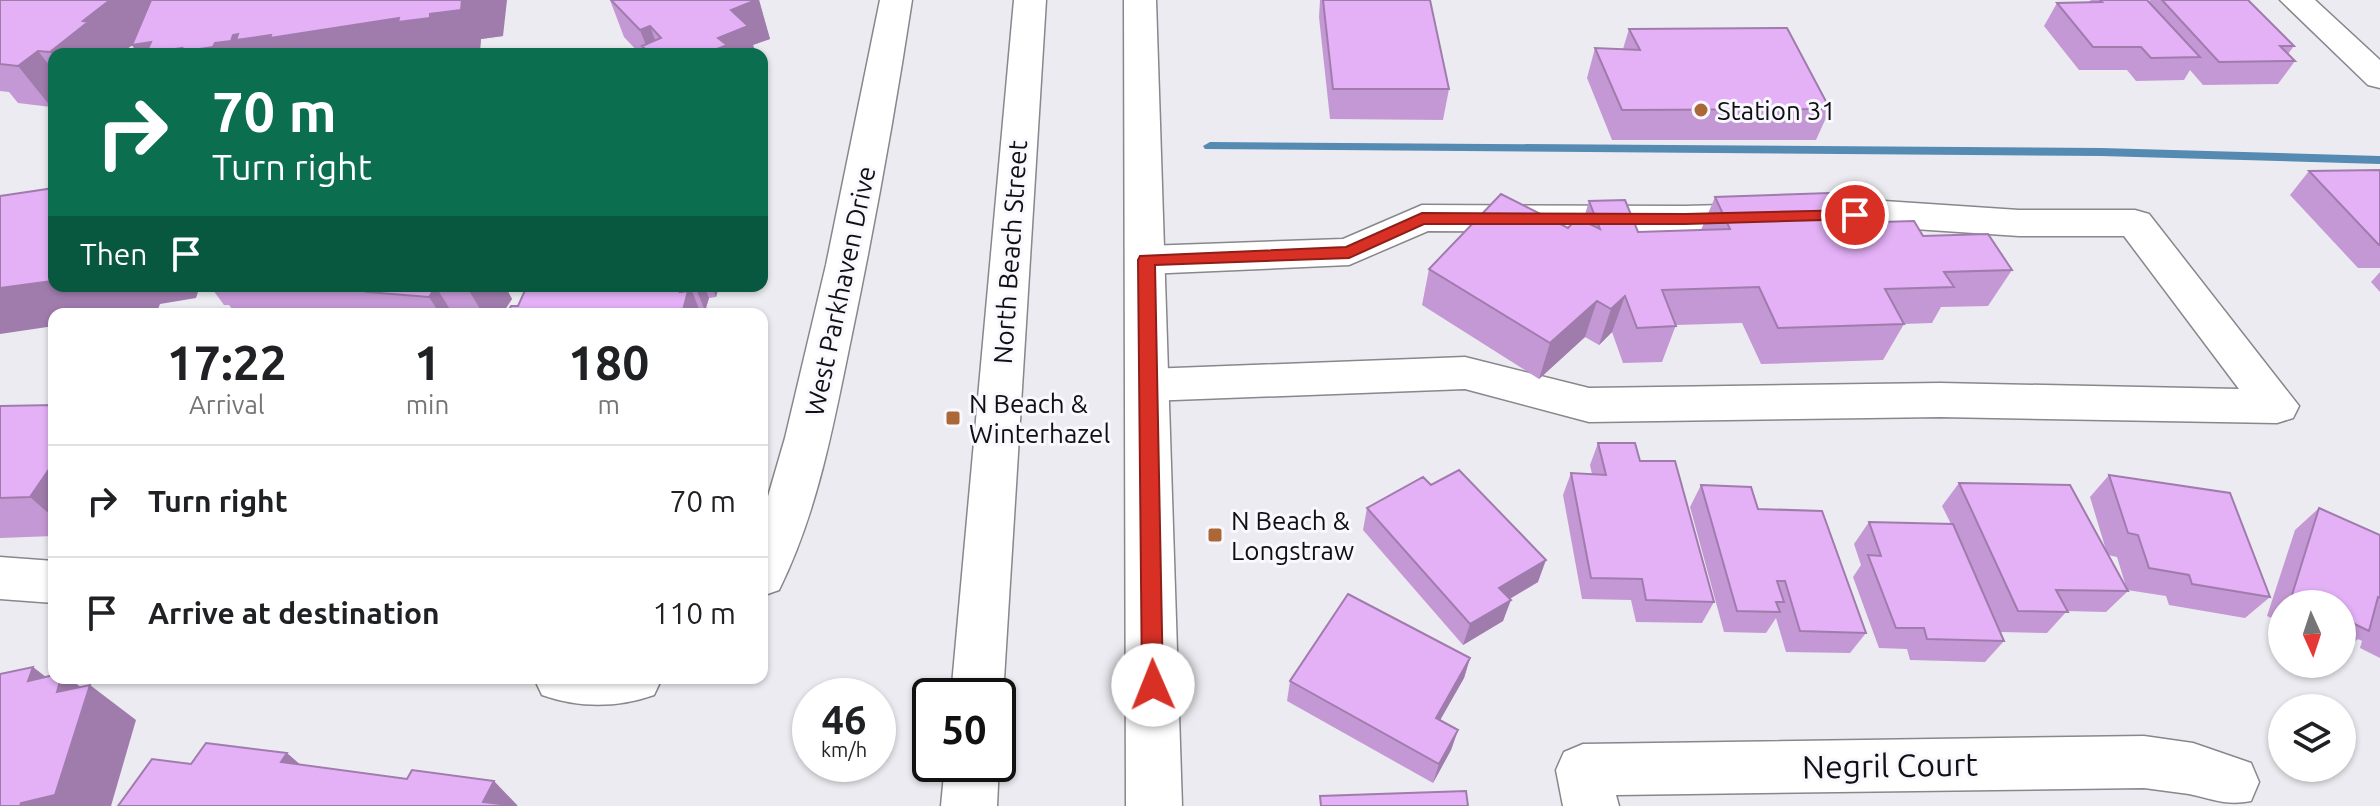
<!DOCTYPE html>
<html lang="en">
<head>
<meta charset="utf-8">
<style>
	:root { --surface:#fff; --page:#f2f2f2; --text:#202124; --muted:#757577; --line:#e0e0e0 }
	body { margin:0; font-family:Ubuntu,sans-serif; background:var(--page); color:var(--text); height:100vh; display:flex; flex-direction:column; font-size:30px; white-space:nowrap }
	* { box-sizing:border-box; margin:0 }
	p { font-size:26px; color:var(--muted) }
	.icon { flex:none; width:44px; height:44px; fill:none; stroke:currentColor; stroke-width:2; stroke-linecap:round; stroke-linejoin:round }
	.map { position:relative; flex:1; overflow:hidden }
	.side { position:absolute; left:48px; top:308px; width:720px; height:376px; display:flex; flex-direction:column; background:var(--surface); border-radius:16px; box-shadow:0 2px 6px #0004 }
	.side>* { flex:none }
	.top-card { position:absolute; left:48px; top:48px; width:720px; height:244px; border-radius:16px; box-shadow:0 2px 6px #0004; background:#0b6e4f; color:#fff; overflow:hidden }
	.needle { width:52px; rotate:177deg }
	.controls { position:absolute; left:2268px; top:590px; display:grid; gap:16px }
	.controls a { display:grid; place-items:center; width:88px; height:88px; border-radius:50%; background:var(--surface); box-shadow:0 2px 6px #0004; font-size:40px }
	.speed { position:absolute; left:792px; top:678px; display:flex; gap:16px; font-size:40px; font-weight:700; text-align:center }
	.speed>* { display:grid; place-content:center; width:104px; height:104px; border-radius:50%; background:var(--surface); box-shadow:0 2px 6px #0004; line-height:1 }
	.speed small { font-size:20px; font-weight:400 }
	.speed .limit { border:4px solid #111; border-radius:12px; background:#fff; color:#111 }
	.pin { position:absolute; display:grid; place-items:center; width:68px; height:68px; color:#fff; margin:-34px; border:4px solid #fff; border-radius:50%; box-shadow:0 2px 8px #0007 }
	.me { position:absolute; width:88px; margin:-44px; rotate:359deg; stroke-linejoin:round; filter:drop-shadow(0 0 6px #0008) }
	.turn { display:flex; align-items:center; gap:28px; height:168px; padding:0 32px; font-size:36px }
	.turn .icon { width:104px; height:104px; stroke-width:2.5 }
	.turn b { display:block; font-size:56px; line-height:68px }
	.then { display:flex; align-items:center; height:76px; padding:0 32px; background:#0003; gap:16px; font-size:30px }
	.eta { display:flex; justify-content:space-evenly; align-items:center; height:136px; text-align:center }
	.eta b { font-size:48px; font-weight:600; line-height:56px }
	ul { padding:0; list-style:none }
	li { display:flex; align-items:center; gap:24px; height:112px; padding:0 32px; border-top:2px solid var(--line) }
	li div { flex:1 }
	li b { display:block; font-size:30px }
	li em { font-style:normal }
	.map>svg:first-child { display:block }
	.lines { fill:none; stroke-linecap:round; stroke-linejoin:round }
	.stream { fill:#558ab2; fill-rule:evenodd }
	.minor-casing { stroke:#87878c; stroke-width:3 }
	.major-casing { stroke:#87878c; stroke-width:3 }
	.minor { fill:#fff; fill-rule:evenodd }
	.major { fill:#fff; fill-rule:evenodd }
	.wall { fill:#c498d4 }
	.shaded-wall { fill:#a07cad }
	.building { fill:#e4b1f7; stroke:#a07cad; stroke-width:2 }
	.route { fill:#d93025; stroke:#8d1f18; stroke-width:2 }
	.poi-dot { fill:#ab6836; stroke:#f9f8fe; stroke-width:3 }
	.labels { text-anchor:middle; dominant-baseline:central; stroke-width:6; stroke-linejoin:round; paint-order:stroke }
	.poi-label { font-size:26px; fill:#100f11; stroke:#f9f8fe; text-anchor:start }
	.street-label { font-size:26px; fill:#100f11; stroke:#f9f8fe }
	.near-street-label { font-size:32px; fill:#100f11; stroke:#f9f8fe }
</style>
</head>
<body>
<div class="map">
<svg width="2380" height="806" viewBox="0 0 2380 806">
	<rect width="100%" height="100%" fill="#ecebf1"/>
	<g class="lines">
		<path class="stream" d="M1210,142l891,6 279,8v8l-279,-8 -896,-7 -2,-3z"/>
		<g class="minor-casing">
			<path id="minor" d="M880,0h32c-17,112 -37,223 -60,334 -18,87 -33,175 -73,256l-17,6v-79l23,-79 41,-173z
				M2280,0h35l65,60v28l-12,-3z
				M1884,201l135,9h116l14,4 150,192 -6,12 -16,5 -337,-6 -351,5 -124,-33 -317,12 -15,-5 -7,-11 7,-11 15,-5 317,-12 124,31 351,-5 299,6 -115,-153h-105l-135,-9 -199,5 -257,-1 -79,34 -203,9 -14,-4 -6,-10 6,-10 14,-4 197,-7 79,-34 263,1z
				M0,557l54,4v42l-54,-4z
				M534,678h128l-8,17c-37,13 -75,13 -112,0z
				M2144,736l49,7 58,20 8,19 -8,19c-25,5 -38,-2 -62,-7 -15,-2 -30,-4 -45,-6l-528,7 3,11h-56l-7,-36 8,-18 19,-8z"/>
		</g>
		<g class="major-casing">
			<path id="major" d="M1014,0h32l-43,696 -5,12v-12h-47z
				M1124,0h32l26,806h-56z
				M998,761l1,3 -2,42h-56l4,-42h53z"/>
		</g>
		<use href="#minor" class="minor"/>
		<use href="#major" class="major"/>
	</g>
	<path class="wall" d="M0,0l503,36 -22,3 -1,11 -28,4h-314l-6,-9 -11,9h-67v50l-3,3 -33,-4 -9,-11 -9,-1z
		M610,0h149l11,39 -17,6 3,9h-116l-16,-17z
		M1320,0h110l19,89 -6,31 -113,-1 -11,-102z
		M2091,0h56l2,2 1,-2h98l46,46 -6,8 7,7 -17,23 -75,1 -13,-15 -6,10 -48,1 -9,-11h-48l-35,-44 13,-23 32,-1z
		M1629,29l201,80 -14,31h-204l-25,-62 8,-30 28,1z
		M2380,170v98h-22l-68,-73 19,-24z
		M1715,197l132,26 76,13 89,34 -24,36 -47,1 -9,16 -28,1 -21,36 -122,4 -19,-41 -66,2 -14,37 -39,1 -11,-31 -13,13 -14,-8 -46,42 -117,-74 7,-36 139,-41 15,-7 6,-20 49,31 63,-2z
		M2380,272v20l-9,-10z
		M210,286h297l-1,2 6,11 -10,15h-266l-7,-9h-5z
		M527,286h192l-3,11 -7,1 -4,13h-5l1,3h-194l11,-8z
		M54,405v131l-54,2v-132z
		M1598,443l42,18 74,141 -12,21 -66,-1 -5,-22 -49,-1 -19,-104 8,-22 21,1 -2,-9z
		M2109,475l161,122 -25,21 -76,-13 -3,-9 -39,-6 -10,-33 -9,-2 20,36 -22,21 -39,-1 -20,22 -46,-1 3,9 -19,21 -75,-2 -3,-11 -28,-1 -26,-71 8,-12 -7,-21 15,-22 82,2 -9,-18 17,-23 147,67 -16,-53z
		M1431,485l107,97 -28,17 -7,22 -40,24 -100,-115 4,-22z
		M1701,485l57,24 108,124 -16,20 -64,-1 -10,-34 -10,15 -42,-1 -34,-125z
		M2319,508l61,27v123l-20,-10 2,-7 -4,-2 -16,13v-48h-60v19l-15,-7 28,-86z
		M1470,658l-6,20 -24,42 18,10 -7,20 -18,33 -146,-82 3,-20z"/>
	<path class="shaded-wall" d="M110,0h43l-2,42 64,1 18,-8 197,-21 32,-14h45l-4,36 -22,3 -1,11 -28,4h-314l-6,-9 -11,9h-67v3l-4,-5 33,-31z
		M756,0h3l11,39 -17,6 3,9h-51l13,-16 13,-28z
		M650,26l10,28 -11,-1 -9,-23z
		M38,51l16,20v33l-3,3 -33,-41z
		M52,281l2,2v3h146l-4,12 -36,6 -4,10h-102v12l-54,8v-46z
		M471,286h36l-1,2 6,11 -10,15h-19l-15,-25z
		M675,286h15l11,28h-19z
		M695,286h9l5,12 -4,13z
		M712,286h7l-3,11z
		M436,287l17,27h-13l-11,-17z
		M1625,296l-13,36 -13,13 12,-36z
		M1597,301l-12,36 -46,42 11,-36z
		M54,462v56l-24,-21z
		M1546,560l-8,22 -46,27 7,-21z
		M1511,600l-8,21 -40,24 7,-21z
		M1470,658l-6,20 -34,60 6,-20z
		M33,667l26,20 2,-9h8l18,14 3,-7 46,35 -25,86h-91l8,-125z
		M1458,730l-7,20 -18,33 6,-19z
		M287,753l39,34 -45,-25z
		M494,781l24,25 -35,-4z"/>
	<path class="building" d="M0,0h110l-27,21 5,1 -38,30 -12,-1 -20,15 -18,-2z
		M151,0h311l-1,10 -31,4v4l-32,4 1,-4 -129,20 1,-3 -35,5 2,-6 -5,1 -2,6 -16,2 -2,4 -33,5 2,-4 -36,5 5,-11 -19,3z
		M611,0h145l-25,10 17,16 -30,12 9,7 -22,9h-55l-8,-8 19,-8 -11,-12 -10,4z
		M1323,0h107l19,89h-116z
		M2100,0h47l53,57 -49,1 -10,-11h-48l-36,-44 45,-1z
		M2162,0h86l46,46h-14l15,15 -76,1z
		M1787,28l43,81 -208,1 -27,-62 45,2 -11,-21z
		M2380,170v75h-1l-70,-74z
		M54,188v97h-4l2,-4 -52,7v-92z
		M1830,193l17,30 67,-2 9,15 65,-2 24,36 -68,2 10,15 -69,2 19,35 -126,4 -19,-41 -97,3 14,36 -39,2 -12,-32 -14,13 -14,-8 -47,42 -121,-74 72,-75 67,34 9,-10 23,11 -11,-28 36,-1 13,32 92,-3 -15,-32z
		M320,286h151l-3,3 -32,-2 -7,10 -62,-5 3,-3z
		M527,286h155l-2,6 8,-1 -6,23h-175l4,-8h7z
		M54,405v57l-24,35 -30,1v-92z
		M1598,443h37l5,18h35l39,141 -68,-2 -4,-21 -51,-1 -20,-105 35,2z
		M1459,470l87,90 -47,28 12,12 -41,24 -103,-116 56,-31 8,8z
		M2109,475l121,18 40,104 -78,-13 -3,-9 -40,-7 -11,-33 -10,-2z
		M1959,483l111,2 58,106 -72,-1 12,22 -50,-1z
		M1701,485l50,2 7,22 64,2 44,122 -66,-2 -15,-50h-8l7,21h-8l4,10 -43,-1z
		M2319,508l61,27v63l-2,-1 -9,34 -27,-13v-14h-30l-20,-9z
		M1869,522l84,2 51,117 -77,-2 -3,-11h-28l-28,-73 13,1z
		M1348,594l122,64 -34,60 22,12 -19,34 -149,-83z
		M33,667l-5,14 26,-6v3h7l-4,14 33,-7 -35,110 -34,8 -1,3h-20v-132z
		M206,743l81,10 -6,9 126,17 5,-9 82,11 -11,21 34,4h-399l34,-47 39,5z
		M1466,791l2,15h-147l-1,-10z"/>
	<path class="route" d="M1855,210l8,5 -2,4 -176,5h-261l-75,34 -194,7 8,420 -3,7 -7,3 -8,-3 -3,-7 -4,-425 2,-4 206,-9 76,-34 263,1z"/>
	<g class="poi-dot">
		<circle cx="1701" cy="110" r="8"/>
		<rect x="945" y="410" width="16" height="16" rx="4"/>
		<rect x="1207" y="527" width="16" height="16" rx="4"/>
	</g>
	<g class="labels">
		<g class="poi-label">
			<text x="1717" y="110">Station 31</text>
			<text x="969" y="403">N Beach &amp;<tspan x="969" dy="30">Winterhazel</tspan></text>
			<text x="1231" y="520">N Beach &amp;<tspan x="1231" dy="30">Longstraw</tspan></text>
		</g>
		<g class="street-label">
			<text transform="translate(1010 252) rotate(-86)">North Beach Street</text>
			<text transform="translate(840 291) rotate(-78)">West Parkhaven Drive</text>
		</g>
		<g class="near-street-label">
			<text transform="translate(1890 765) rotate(-1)">Negril Court</text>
		</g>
	</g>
</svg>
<div class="controls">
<a><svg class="needle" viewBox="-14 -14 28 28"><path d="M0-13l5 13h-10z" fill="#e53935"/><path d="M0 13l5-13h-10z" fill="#757577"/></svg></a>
<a><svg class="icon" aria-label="layers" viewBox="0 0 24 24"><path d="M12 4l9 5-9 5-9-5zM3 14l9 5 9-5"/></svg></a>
</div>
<div class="speed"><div>46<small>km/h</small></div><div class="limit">50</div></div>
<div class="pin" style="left:1855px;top:215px;background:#d93025"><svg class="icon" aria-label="arrive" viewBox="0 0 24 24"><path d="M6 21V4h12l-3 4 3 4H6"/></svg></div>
<svg class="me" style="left:1153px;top:685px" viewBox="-20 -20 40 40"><circle r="19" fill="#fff"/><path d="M0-13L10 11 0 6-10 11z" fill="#d93025"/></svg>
<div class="top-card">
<div class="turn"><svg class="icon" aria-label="right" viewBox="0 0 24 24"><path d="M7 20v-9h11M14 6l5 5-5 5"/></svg><div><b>70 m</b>Turn right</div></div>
<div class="then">Then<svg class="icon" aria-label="arrive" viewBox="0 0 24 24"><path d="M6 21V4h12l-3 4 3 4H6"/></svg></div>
</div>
<section class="side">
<div class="eta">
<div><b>17:22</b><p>Arrival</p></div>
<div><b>1</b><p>min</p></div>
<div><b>180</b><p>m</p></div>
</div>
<ul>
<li><svg class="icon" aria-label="right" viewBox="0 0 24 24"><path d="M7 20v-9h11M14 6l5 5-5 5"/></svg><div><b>Turn right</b></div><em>70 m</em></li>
<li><svg class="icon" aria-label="arrive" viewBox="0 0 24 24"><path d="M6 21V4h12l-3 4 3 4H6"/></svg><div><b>Arrive at destination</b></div><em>110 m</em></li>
</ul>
</section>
</div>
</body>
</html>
